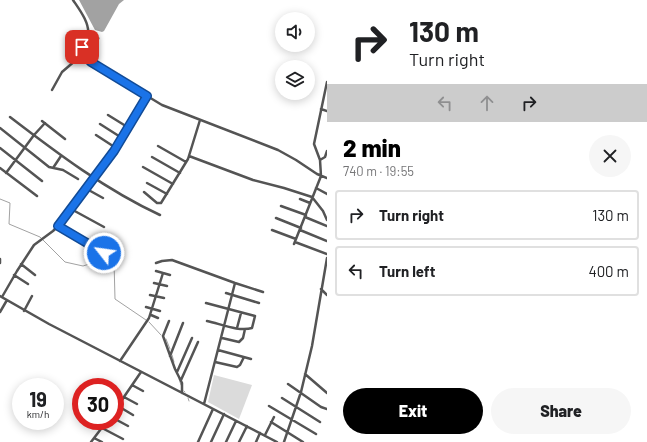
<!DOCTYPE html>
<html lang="en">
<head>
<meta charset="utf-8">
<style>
	:root { --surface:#fff; --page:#f6f6f6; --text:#202124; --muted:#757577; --line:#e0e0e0; --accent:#000 }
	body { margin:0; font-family:Barlow,sans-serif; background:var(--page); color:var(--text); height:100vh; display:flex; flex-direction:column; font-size:15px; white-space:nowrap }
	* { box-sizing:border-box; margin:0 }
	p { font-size:13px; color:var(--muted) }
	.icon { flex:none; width:22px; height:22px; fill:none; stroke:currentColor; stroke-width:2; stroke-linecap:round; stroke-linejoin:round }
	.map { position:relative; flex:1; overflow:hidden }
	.drawer { display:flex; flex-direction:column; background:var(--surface); width:320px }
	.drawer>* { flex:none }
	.hud { background:#fff; color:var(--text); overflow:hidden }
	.controls { position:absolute; left:275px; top:12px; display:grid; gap:8px }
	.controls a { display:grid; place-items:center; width:40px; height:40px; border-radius:50%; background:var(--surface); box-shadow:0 2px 10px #0003; font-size:20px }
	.speed { position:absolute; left:12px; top:378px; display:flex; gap:8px; font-size:20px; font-weight:700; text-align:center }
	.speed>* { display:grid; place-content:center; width:52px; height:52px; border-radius:50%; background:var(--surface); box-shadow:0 2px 10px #0003; line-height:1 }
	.speed small { font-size:10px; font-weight:400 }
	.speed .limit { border:6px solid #d22; background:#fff; color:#111 }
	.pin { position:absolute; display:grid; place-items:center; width:34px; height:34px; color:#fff; margin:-17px; border-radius:8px; box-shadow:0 2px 6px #0006 }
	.me { position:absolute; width:44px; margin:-22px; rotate:300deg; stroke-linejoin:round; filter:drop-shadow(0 0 3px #0008) }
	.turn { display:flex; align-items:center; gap:14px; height:84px; padding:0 16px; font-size:18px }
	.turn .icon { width:52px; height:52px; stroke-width:2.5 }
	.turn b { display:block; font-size:28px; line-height:34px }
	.lanes { display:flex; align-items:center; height:38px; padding:0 16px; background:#0003; justify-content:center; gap:20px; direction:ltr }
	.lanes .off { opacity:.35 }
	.round { display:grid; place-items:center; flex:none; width:42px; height:42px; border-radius:21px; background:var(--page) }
	.overview { display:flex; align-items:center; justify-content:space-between; height:68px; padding:0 16px }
	h1 { font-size:24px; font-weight:800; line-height:30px; color:var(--accent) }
	.primary-button { display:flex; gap:8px; margin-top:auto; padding:8px 16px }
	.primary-button a { flex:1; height:46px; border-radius:24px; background:var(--accent); color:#fff; font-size:16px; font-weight:800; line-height:46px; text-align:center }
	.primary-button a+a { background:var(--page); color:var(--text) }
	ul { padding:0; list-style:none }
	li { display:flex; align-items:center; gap:12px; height:50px; margin:0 8px 6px; padding:0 8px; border:2px solid var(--line); border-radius:4px }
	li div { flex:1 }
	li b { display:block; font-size:15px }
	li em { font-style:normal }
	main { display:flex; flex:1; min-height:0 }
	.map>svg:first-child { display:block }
	.green { fill:#dbdbdb }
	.water { fill:#a2a2a2 }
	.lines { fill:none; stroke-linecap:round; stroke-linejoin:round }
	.stream { stroke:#a2a2a2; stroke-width:1 }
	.street { stroke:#545454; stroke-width:2.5 }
	.route-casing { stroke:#114b97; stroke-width:10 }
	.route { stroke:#1a73e8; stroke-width:7 }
</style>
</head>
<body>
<main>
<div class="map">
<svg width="327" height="442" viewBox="0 0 327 442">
	<rect width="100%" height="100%" fill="#fff"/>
	<path class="green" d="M214,375l38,10 -13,34 -31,-17z"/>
	<path class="water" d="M79,0h45l-5,4 -15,27 -2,1 -7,-2z
		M96,35l4,3 -10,18 -3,-2 -1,-4 8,-14z"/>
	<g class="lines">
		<path class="stream" d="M0,199l10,4 -1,21 31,13 25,25 18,4 25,-8 6,3 1,38 31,21
			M149,322l12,13
			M166,339l4,10
			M172,355l2,7
			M179,379l2,6
			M184,391l1,1
			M188,398l1,3"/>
		<path class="street" d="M73,0c6,9 17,23 15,35 -1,6 -6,9 -7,15l2,4 8,8 71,43 116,45 18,10 21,14 10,4
			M52,90l10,-18 21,-18
			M321,109l6,2
			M108,115l21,13
			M10,117c47,36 96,73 150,98
			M42,121l23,18
			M100,124l22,14
			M0,128l49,39 14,3 15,9
			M96,135l20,13
			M158,146l28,16
			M0,148l42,33
			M189,156l64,24 31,8 28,9 11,14 4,9
			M152,157l28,16
			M320,160l5,-3 2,-6
			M143,167l30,17
			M0,168l37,28
			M53,168l8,-12
			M6,173l28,-38 11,-12
			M147,183l20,11
			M85,188l18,10
			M316,188l11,6
			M144,192l13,11h4l27,-44 12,-39
			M300,199l10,4
			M281,206l25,9
			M71,209l33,18
			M305,217l22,9
			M276,218l25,10
			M58,226l46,27
			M272,230l24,9
			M300,230l27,11
			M295,242l32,12
			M294,244l27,-68 -1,-16 -6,-16 13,-62
			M0,259v4
			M156,263l6,-2 10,-1 63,23 28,9
			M21,264l14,11
			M156,271l14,4
			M14,275l14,9
			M154,283l13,3
			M321,289l6,6
			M226,293l33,10
			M150,295l14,3
			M0,296l49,28 228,118
			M2,297l15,-26 17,-26 19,-14 10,-10 18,-27 32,-43 34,-54
			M206,303l49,13 -3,12c-13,4 -31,-4 -45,-7
			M146,307l14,4
			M24,311l8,-15
			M0,312l7,-12
			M151,315l7,3
			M169,321l-6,15 12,33 7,14v10
			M237,328l4,-15
			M222,338l17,4 4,-4 2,-9
			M218,350l33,9
			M170,356l13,-33
			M120,361l29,-43 14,-45
			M215,362l22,5 3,-2 4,-8
			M177,372l15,-34
			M305,374l22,19
			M181,380l17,-38
			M288,384l33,23 6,2
			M132,385l11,6
			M124,397l13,7
			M282,398l38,24
			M204,404l31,-121
			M118,406l15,9
			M269,406l47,28
			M115,410l26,-38
			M115,419l13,7
			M271,422l32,20
			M102,428l21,11
			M265,435l9,-18
			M94,438l8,4
			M91,442l16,-21
			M198,442l15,-33
			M211,442l13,-28
			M226,442l10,-21
			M239,442l8,-16
			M256,442l4,-9
			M284,442l17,-50 11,-46 15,-88"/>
	</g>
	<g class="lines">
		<g class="route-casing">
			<path id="route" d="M82,47l-1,3 2,4 8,8 56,34 -33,55 -56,75 46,27"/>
		</g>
		<use href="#route" class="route"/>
	</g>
</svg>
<div class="controls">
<a><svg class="icon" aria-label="sound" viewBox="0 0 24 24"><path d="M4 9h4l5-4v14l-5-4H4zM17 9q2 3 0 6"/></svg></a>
<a><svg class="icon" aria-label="layers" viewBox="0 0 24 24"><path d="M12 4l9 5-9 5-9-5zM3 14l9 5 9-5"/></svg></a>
</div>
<div class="speed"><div>19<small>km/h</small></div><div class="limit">30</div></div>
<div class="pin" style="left:82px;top:47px;background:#d93025"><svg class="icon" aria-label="arrive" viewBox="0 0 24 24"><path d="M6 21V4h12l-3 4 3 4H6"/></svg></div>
<svg class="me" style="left:104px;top:253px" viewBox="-20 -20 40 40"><circle r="17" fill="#1a73e8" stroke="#fff" stroke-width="3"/><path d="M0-11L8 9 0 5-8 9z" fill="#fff"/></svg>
</div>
<section class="drawer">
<div class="hud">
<div class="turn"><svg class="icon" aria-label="right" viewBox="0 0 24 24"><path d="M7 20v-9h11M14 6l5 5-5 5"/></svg><div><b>130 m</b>Turn right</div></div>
<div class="lanes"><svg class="icon off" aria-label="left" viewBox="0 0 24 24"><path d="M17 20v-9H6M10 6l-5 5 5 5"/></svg><svg class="icon off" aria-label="ahead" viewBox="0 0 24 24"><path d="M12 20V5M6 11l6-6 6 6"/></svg><svg class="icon" aria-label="right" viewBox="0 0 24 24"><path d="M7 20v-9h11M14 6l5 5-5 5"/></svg></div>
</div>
<div class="overview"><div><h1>2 min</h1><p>740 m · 19:55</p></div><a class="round"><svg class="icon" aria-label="close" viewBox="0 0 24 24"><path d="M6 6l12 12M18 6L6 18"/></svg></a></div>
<ul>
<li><svg class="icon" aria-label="right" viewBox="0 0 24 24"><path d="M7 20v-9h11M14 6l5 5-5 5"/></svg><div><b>Turn right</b></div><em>130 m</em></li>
<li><svg class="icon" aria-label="left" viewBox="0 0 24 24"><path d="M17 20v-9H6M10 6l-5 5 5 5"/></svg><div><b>Turn left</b></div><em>400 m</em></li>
</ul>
<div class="primary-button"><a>Exit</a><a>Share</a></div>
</section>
</main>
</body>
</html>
